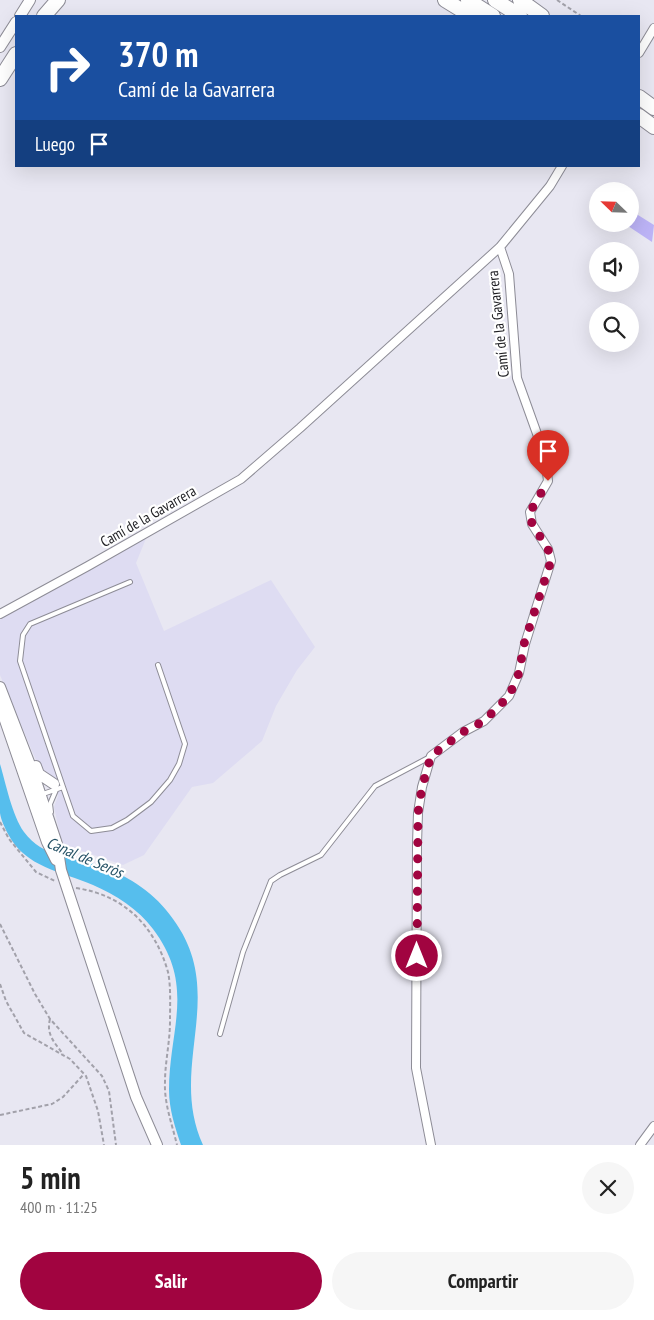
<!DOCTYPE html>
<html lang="es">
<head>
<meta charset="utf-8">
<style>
	:root { --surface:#fff; --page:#f6f6f6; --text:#222; --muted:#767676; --accent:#a10440 }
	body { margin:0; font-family:"PT Sans Narrow",sans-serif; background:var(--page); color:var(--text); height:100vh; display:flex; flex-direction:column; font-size:19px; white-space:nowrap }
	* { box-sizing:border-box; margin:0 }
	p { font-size:16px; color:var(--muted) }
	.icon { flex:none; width:28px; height:28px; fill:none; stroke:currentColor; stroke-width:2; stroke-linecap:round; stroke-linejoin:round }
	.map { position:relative; height:1145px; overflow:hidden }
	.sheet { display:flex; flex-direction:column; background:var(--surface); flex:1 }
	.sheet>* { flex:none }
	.banner { position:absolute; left:15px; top:15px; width:625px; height:152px; border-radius:0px; box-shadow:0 5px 20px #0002; background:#1a4fa0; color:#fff; overflow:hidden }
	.needle { width:32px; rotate:293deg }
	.fabs { position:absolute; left:589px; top:182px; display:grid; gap:10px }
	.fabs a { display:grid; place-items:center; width:50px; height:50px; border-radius:50%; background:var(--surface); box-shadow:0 5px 20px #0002; font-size:25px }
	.pin { position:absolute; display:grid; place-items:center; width:42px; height:42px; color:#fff; margin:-51px -21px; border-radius:50% 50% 50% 0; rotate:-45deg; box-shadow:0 0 5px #0007 }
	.pin .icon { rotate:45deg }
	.me { position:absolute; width:55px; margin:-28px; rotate:0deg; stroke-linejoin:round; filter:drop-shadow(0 0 4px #0008) }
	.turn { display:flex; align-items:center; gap:18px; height:105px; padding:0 20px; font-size:22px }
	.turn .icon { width:65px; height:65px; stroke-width:2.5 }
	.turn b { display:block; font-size:35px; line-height:42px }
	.then { display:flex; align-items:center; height:48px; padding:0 20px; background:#0003; gap:10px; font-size:19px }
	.round { display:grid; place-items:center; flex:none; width:52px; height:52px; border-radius:26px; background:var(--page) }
	.overview { display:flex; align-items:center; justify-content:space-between; height:85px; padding:0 20px }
	h1 { font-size:30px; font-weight:800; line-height:38px }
	.cta { display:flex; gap:10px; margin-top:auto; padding:10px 20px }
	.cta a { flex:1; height:58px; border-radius:30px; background:var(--accent); color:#fff; font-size:20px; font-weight:800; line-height:58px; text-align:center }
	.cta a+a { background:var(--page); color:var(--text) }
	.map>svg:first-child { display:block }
	.industrial { fill:#dedcf2 }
	.water { fill:#56beed }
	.building { fill:#bcb3f6 }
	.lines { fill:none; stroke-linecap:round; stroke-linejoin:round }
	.service-casing { stroke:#8d8c96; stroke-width:6 }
	.minor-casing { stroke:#8d8c96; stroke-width:10 }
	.tertiary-casing { stroke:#8d8c96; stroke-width:12 }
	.motorway-casing { stroke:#8d8c96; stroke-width:16 }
	.path { stroke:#a2a1aa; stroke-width:2; stroke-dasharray:4 2.5; stroke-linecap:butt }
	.service { stroke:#fff; stroke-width:4 }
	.minor { stroke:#fff; stroke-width:8 }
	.tertiary { stroke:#fff; stroke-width:10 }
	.motorway { stroke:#fff; stroke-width:14 }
	.route { stroke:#a10440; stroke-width:9; stroke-dasharray:0 16.2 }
	.labels { text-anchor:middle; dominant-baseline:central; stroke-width:4.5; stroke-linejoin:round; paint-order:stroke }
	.street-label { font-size:15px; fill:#1d1d21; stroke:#fff }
	.water-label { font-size:16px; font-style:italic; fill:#275367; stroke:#fff }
</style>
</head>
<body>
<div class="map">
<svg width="654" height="1145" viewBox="0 0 654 1145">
	<rect width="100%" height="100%" fill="#e8e7f2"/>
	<path class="industrial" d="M147,536l-11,27 28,68 107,-51 44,67 -18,23 -21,36 -14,35 -49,42 -21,4 -48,68 -21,10 -61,-21 -8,-37 4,-11 -6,-17 -7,-3 -7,-11 -38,-90v-56z"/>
	<path class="water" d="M0,764c6,20 12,51 24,68 19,26 49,25 77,34 29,11 54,27 72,53 56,76 -6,147 30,226h-22c-6,-18 -12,-36 -12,-55 0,-61 27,-104 -16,-161 -15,-20 -37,-34 -60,-44 -32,-14 -67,-17 -85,-51 -3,-6 -7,-14 -8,-21 0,-15 0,-33 0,-49z"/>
	<path class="building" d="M630,210l24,15 -2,17 -27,-18h5z"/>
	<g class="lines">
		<g class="service-casing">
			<path id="service" d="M63,787l10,29 18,15 21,-3 15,-8 24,-18 19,-22 9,-16 6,-20 -27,-79
				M43,794l20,-7 -43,-126 3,-26 7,-11 100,-42
				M51,812l-1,-8 6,-14
				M220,1034l23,-82 28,-71 9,-6 41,-20 54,-69 55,-29"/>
		</g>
		<g class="minor-casing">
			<path id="minor" d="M639,53l15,-25
				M0,614l88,-48 153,-87 59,-51 200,-181 50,-61 12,-20
				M431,1145l-15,-77 1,-224 1,-31 4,-26 9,-31 32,-24 21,-11 25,-25 10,-23 6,-29 26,-83 -3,-12 -16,-25 -2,-12 18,-31 -3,-25 -28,-78 -8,-104 -9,-27
				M640,1145l14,-19"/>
		</g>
		<g class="tertiary-casing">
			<path id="tertiary" d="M20,16l10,-16
				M0,47l16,-25
				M0,687l34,88 23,69 4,26 75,227 21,48
				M0,706l47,136 9,18
				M36,766l3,8 15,10"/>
		</g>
		<g class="motorway-casing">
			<path id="motorway" d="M445,0l26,16
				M468,0l25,16
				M495,0l25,16
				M520,0l22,16
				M44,16l14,-16
				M0,79l16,-25
				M639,97l15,11
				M639,116l15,11"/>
		</g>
		<path class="path" d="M557,0l24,16
			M0,822l9,17 27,33 19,9
			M76,888c48,7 79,38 92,84 3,14 2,34 2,49 0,21 -5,41 -5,61 -1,21 7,42 12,63
			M0,924l35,70 15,25 52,57 7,15 7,54
			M0,984l6,17 18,32 46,26 16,17 12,35 6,34
			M50,1019c-4,15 4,23 13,35
			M0,1115l52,-11 11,-7 21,-23"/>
		<use href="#service" class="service"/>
		<use href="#minor" class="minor"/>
		<use href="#tertiary" class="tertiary"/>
		<use href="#motorway" class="motorway"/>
	</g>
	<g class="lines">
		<path class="route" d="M417,956l1,-143 4,-26 9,-31 32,-24 21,-11 25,-25 10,-23 5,-29 27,-83 -3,-12 -16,-25 -2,-12 18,-31"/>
	</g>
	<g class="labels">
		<g class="street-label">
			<text transform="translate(498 324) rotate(-96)">Camí de la Gavarrera</text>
			<text transform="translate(148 516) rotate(-30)">Camí de la Gavarrera</text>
		</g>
		<g class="water-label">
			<text transform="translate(85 857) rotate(23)">Canal de Seròs</text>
		</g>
	</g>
</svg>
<div class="fabs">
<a><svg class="needle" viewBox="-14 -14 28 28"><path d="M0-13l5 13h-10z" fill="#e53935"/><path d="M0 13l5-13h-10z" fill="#767676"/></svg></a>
<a><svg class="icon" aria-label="sound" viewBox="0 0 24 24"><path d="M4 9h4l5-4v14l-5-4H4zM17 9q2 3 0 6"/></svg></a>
<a><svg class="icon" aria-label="search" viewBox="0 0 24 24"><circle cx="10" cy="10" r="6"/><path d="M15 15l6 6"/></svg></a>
</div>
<div class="pin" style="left:548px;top:481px;background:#d93025"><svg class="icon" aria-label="arrive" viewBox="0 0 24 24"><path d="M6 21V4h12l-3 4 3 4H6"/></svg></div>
<svg class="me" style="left:417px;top:956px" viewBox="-20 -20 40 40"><circle r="17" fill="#a10440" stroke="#fff" stroke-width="3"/><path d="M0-11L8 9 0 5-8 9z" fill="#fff"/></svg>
<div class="banner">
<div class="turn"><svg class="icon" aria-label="right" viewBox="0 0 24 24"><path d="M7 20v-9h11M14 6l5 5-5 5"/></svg><div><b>370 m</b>Camí de la Gavarrera</div></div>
<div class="then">Luego<svg class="icon" aria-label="arrive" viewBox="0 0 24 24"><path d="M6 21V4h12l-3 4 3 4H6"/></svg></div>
</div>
</div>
<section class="sheet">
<div class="overview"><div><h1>5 min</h1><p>400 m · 11:25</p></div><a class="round"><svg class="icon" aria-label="close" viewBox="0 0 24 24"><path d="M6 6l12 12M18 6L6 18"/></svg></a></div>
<div class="cta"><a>Salir</a><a>Compartir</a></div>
</section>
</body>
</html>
